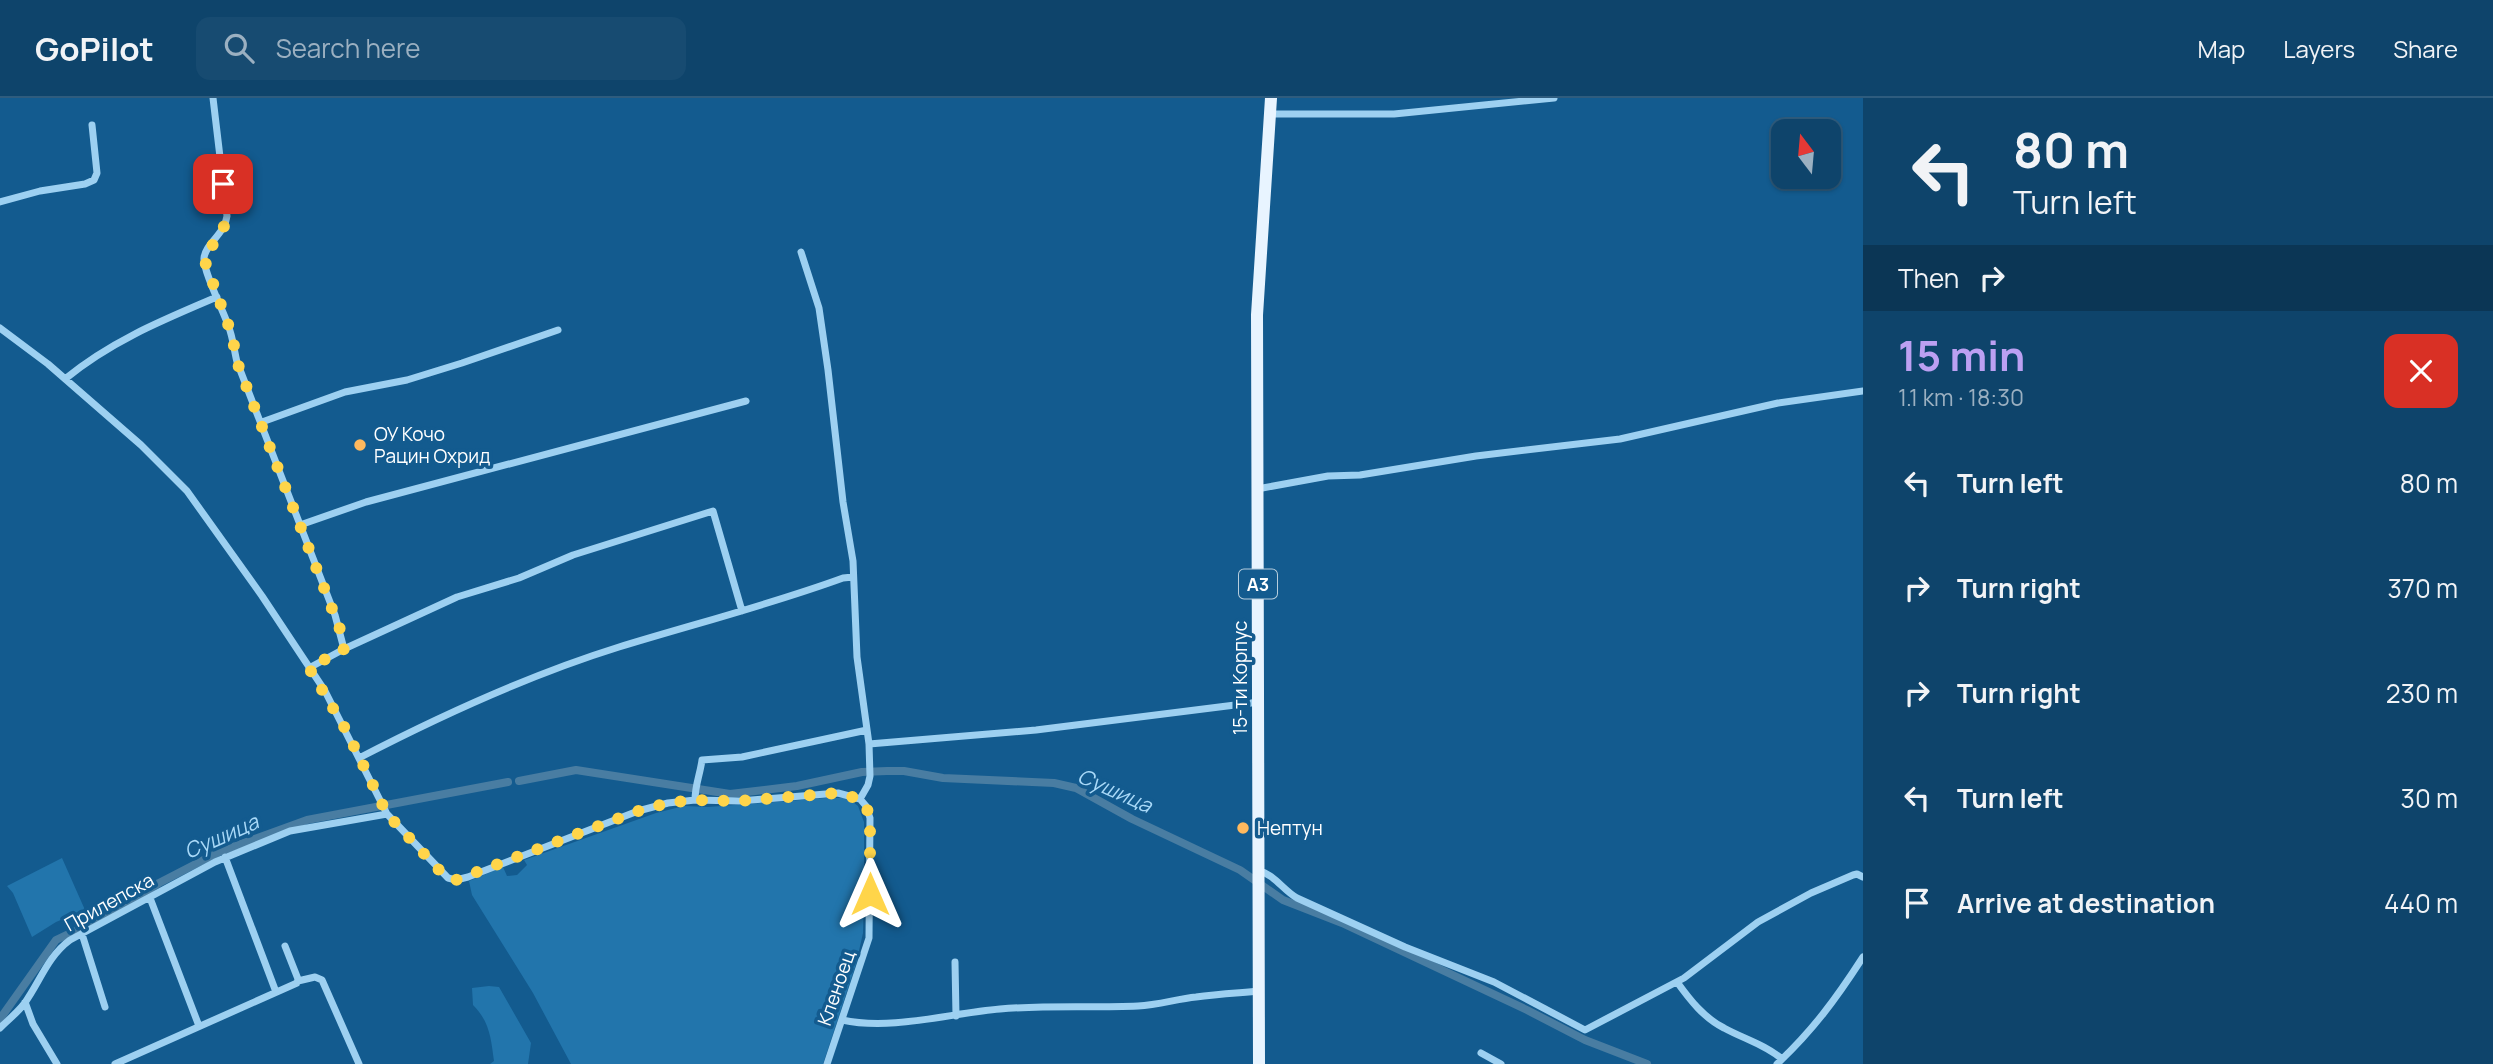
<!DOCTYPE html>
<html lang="en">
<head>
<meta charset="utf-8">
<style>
	:root { --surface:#0e446b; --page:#174b71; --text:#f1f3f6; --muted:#9bb0c1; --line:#2e5c7e; --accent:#bca0f2 }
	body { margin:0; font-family:Manrope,sans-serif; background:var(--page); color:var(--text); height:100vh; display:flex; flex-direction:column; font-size:26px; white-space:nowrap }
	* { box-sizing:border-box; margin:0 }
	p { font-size:23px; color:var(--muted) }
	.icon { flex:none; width:38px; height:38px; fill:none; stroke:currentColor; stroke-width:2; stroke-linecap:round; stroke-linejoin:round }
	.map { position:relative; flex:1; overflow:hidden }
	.side { display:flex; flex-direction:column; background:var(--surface); width:630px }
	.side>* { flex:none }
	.top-card { background:#0e446b; color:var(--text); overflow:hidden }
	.needle { width:46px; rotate:344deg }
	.controls { position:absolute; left:1771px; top:21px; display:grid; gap:14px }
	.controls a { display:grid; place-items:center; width:70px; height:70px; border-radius:14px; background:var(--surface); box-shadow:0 2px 5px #0004,0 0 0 2px var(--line); font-size:35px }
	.pin { position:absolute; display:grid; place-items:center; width:60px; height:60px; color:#fff; margin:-30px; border-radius:14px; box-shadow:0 4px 10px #0006 }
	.me { position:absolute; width:77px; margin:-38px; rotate:0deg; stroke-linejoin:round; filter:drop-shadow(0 0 5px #0008) }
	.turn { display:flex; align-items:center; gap:24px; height:147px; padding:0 35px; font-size:32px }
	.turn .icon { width:91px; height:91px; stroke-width:2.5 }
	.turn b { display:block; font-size:49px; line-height:60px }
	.then { display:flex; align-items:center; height:66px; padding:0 35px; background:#0003; gap:14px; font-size:26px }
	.round { display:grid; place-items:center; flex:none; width:74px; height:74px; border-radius:14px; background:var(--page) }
	.head { display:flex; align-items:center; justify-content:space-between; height:119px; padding:0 35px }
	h1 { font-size:42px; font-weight:700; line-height:52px; color:var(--accent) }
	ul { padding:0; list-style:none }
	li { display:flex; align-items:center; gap:21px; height:105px; padding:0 35px }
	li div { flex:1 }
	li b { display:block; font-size:26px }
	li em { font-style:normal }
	header { display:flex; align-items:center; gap:42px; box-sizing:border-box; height:98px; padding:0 35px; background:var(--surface); border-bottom:2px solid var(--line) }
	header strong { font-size:33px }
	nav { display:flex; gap:38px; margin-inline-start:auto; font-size:24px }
	.search { width:490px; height:63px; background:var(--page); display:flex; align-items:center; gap:18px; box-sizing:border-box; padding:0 24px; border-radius:14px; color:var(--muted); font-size:26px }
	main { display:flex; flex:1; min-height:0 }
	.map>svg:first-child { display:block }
	.green { fill:#2275ac }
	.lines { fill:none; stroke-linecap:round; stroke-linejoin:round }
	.canal { stroke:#497da2; stroke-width:8 }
	.street { stroke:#9dd0f1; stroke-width:7 }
	.primary { stroke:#e8f4ff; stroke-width:12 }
	.route { stroke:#ffd54a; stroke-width:12; stroke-dasharray:0 21.6 }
	.poi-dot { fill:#ffb95e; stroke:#135b8f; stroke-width:2.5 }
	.labels { text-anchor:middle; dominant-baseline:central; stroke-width:7; stroke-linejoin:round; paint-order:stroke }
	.shield { fill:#135b8f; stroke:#b8cedd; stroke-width:2 }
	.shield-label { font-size:18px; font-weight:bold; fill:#fff }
	.poi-label { font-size:19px; fill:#fff; stroke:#135b8f; text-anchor:start }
	.street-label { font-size:19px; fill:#fff; stroke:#135b8f }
	.water-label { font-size:21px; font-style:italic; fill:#a9d9f8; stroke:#135b8f }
</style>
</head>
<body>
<header>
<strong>GoPilot</strong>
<div class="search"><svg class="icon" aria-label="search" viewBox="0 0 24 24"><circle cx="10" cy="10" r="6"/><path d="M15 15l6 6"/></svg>Search here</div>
<nav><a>Map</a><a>Layers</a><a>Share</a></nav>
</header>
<main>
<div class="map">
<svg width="1863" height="966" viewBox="0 0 1863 966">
	<rect width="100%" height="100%" fill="#135b8f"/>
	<path class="green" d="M826,700h22l10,8 6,16v73l-1,38 -7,31 -33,100h-252l-38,-71 -61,-98 -3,-14 34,-14 4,9 10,-1 10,-10 -3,-5 132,-47 28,-7 24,1z
		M62,760l23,52 -29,12 -24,15 -19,-44 -6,-7z
		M489,888l10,1 32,56 -3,21h-38l4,-3c-3,-22 -4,-39 -21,-56l-1,-17z"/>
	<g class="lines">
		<path class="canal" d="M519,683l57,-11 154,24 67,-8 65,-14 25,-1h17l39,7 111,5 22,5 56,31 108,51 43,30 59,23 185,87 58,30 62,24
			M0,921l56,-79 50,-24 53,-33 60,-31 88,-32 201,-38"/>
		<path class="street" d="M213,0l14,118c-2,18 -22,28 -23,42 -1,13 19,52 24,67 5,12 6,25 9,37l98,253 9,34 -35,19
			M1270,16h124l160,-16
			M0,104l40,-11 45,-7 9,-4 3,-7 -5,-48
			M801,154l18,56 9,62 15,132 10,59 4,96 12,87 1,32 -2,9 -8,14
			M0,230l48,36 93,81 46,46 75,105 63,95 62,123 61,64 8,2 12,-3 170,-66 30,-8 27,-3 44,1 99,-8 22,6 6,7 4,12 -1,120 -42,126
			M65,281c46,-38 98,-59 152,-82
			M262,324l83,-30 62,-12 55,-17 96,-33
			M1257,391l71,-13 32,-1 116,-19 144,-17 158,-36 85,-12
			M300,427l66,-23 380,-101
			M344,551l113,-52 62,-19 54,-23 140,-44 29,100
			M869,646l167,-14 223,-28
			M359,660c83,-43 170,-83 260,-111 75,-23 150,-42 224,-69l10,-1
			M695,702c0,-15 5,-25 7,-40l40,-3 125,-27
			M225,759l51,135
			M1259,773c15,3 24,19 38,27l108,49 89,35 91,48 99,-52 74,-56 53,-29 42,-18 4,-1 6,3
			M150,800l49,128
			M82,836l23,73
			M955,864l1,54
			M298,883l17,-4 7,3 37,84
			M1677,884c13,18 27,36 47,46 20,11 40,16 58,31
			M25,904l8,22 24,40
			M842,922c50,11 108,-7 158,-11 46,-4 92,-1 138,-3 20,-1 39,-7 58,-9 21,-3 42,-4 64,-6
			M0,930c8,-8 17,-15 24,-24 16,-22 23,-47 46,-64l145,-78 75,-31 97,-17
			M1481,955l20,11
			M115,966l182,-81 1,-4 -13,-33
			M1777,966c36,-34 59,-65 86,-107"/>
		<path class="primary" d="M1259,966l-2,-749 14,-217"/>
	</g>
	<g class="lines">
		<path class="route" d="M223,86l3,39 -22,36 28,76 5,27 104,270 3,17 -35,19 37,62 41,84 54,58 7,6 8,2 182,-69 30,-8 27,-3 44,1 99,-8 22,6 6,7 4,12v76"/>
	</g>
	<g class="poi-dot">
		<circle cx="360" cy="347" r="7"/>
		<circle cx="1243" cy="730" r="7"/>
	</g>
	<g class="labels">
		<rect class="shield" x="1239" y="471.5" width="38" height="29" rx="5"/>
		<g class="shield-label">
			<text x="1258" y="486">A3</text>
		</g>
		<g class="poi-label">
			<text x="374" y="336">ОУ Кочо<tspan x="374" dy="22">Рацин Охрид</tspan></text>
			<text x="1257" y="730">Нептун</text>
		</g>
		<g class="street-label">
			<text transform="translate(1240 580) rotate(-90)">15-ти Корпус</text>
			<text transform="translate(109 804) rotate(-29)">Прилепска</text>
			<text transform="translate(836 890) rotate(-71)">Кленоец</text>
		</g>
		<g class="water-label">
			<text transform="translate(1115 692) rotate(24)">Сушица</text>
			<text transform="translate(221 738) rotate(-24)">Сушица</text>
		</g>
	</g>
</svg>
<div class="controls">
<a><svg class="needle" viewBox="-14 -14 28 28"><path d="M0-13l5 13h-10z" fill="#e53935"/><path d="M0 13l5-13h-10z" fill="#9bb0c1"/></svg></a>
</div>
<div class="pin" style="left:223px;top:86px;background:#d93025"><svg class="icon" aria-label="arrive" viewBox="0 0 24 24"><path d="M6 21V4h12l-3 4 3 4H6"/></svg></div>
<svg class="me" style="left:870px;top:796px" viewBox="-20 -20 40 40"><path d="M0-17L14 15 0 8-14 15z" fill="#ffd54a" stroke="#fff" stroke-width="4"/></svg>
</div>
<section class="side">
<div class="top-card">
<div class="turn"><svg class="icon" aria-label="left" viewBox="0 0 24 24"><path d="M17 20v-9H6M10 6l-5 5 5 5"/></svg><div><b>80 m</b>Turn left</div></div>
<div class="then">Then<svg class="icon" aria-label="right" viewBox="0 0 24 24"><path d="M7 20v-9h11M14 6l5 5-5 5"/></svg></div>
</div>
<div class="head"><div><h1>15 min</h1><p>1.1 km · 18:30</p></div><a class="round" style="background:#d93025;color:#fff"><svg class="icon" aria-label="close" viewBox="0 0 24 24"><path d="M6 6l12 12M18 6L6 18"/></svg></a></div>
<ul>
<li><svg class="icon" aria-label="left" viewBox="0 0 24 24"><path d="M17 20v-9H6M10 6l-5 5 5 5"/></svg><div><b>Turn left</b></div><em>80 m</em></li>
<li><svg class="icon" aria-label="right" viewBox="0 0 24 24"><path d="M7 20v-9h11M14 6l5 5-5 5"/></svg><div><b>Turn right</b></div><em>370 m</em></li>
<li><svg class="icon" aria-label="right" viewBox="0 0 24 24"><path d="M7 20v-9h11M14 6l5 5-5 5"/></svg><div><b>Turn right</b></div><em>230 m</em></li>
<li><svg class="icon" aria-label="left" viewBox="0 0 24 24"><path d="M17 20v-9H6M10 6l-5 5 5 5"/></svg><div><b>Turn left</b></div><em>30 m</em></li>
<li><svg class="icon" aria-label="arrive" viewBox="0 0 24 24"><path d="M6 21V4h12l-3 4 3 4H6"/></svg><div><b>Arrive at destination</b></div><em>440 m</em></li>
</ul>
</section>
</main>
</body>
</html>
